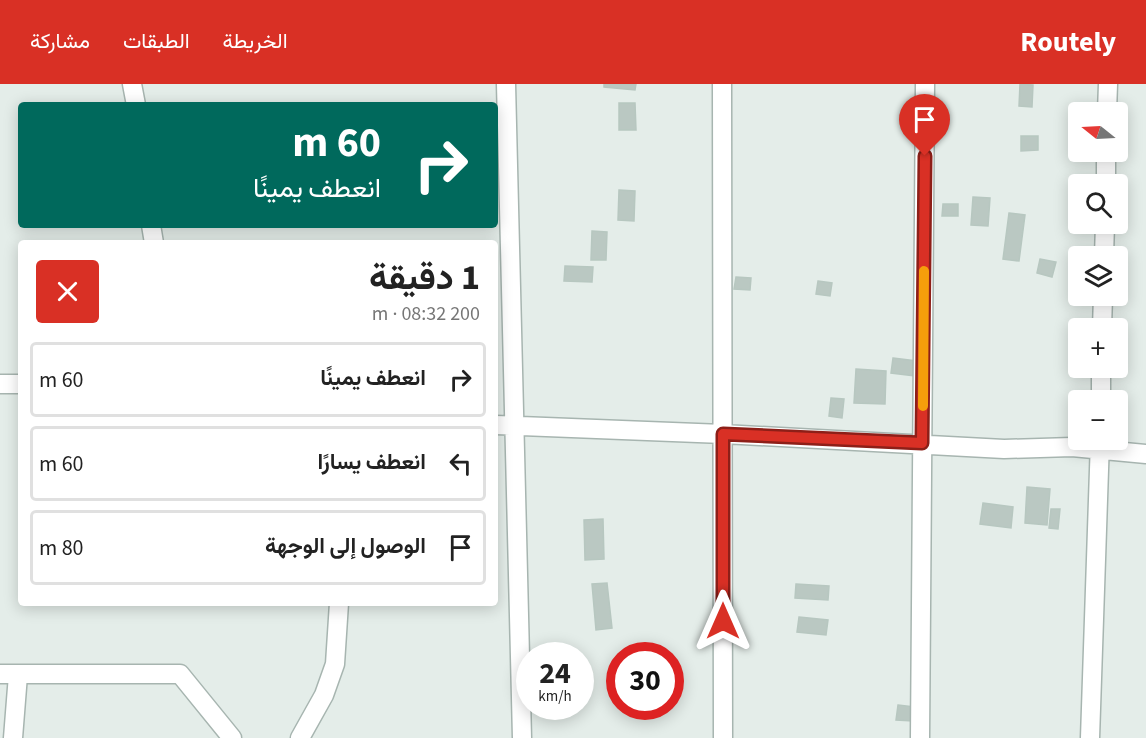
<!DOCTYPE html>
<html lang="ar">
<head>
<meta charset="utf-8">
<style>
	:root { --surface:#fff; --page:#f2f2f2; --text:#222; --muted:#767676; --line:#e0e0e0; --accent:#d93025 }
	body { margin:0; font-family:"Source Sans 3",Vazirmatn,sans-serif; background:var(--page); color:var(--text); direction:rtl; height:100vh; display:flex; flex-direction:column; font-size:22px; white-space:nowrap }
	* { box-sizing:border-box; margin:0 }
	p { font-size:20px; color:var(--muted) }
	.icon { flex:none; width:33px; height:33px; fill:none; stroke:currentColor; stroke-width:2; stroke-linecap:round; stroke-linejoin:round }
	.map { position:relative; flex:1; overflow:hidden; direction:ltr }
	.side { position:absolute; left:18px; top:156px; width:480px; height:366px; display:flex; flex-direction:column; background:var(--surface); border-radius:6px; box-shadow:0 3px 15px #0003; direction:rtl }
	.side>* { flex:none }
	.banner { position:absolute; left:18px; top:18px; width:480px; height:126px; border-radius:6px; box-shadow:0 3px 15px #0003; direction:rtl; background:#00695c; color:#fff; overflow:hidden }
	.needle { width:39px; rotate:288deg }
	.fabs { position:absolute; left:1068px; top:18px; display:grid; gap:12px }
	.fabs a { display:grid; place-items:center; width:60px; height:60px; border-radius:6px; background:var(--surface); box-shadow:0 3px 15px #0003; font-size:30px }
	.speed { position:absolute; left:516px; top:558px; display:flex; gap:12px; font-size:30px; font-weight:700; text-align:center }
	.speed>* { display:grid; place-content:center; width:78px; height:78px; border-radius:50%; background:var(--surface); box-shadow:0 3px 15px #0003; line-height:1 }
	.speed small { font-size:15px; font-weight:400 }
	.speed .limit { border:9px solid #d22; background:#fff; color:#111 }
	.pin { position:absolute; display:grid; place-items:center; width:51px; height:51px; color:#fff; margin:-62px -26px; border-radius:50% 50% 50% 0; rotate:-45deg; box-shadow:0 0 6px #0007 }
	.pin .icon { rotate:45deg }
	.me { position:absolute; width:66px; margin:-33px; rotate:0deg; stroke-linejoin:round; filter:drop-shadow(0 0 4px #0008) }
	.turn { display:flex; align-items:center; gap:21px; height:126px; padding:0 18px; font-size:27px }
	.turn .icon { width:78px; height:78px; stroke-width:2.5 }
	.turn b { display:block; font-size:42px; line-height:51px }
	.round { display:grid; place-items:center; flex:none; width:63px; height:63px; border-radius:6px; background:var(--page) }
	.overview { display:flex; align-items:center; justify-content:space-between; height:102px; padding:0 18px }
	h1 { font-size:36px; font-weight:700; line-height:45px }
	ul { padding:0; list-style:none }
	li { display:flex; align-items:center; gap:18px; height:75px; margin:0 12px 9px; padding:0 6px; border:3px solid var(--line); border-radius:6px }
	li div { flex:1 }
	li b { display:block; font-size:22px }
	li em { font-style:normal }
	header { display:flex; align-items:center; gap:36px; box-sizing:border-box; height:84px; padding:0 30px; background:var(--accent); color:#fff }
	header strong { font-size:28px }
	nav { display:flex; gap:33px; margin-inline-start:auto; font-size:21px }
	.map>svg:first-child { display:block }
	.building { fill:#bac8c2; stroke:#b7c7c0; stroke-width:1.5 }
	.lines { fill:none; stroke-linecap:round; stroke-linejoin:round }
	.street-casing { stroke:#a7b5b0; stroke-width:21 }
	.street { stroke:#fff; stroke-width:18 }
	.route-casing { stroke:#8d1f18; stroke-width:15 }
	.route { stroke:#d93025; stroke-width:10 }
	.slow { stroke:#f59e0b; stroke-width:10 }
</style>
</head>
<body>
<header>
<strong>Routely</strong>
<nav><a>الخريطة</a><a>الطبقات</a><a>مشاركة</a></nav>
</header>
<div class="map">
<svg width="1146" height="654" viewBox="0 0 1146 654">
	<rect width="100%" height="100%" fill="#e4ede9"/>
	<path class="building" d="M604,0h32l-1,6 -31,-3z
		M1020,0l13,1 -1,22 -13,-1z
		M619,19h16l1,27h-17z
		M1021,52h17v14l-17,1z
		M619,106l16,1 -1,30 -16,-1z
		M973,113l17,1 -2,28 -17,-1z
		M943,120h15v12h-16z
		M1009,129l16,2 -6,46 -16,-2z
		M592,147l15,1 -1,28h-15z
		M1040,175l16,3 -4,15 -15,-4z
		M565,182l28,1 -1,15 -28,-1z
		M736,193l15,1 -1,12 -16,-1z
		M818,197l14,2 -2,13 -14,-2z
		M893,274l32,4 -2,15 -32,-4z
		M856,285l30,2 -1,33 -31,-1z
		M831,314l13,1 -2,19 -13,-2z
		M1027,403l23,2 -3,36 -22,-2z
		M983,419l30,4 -2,21 -31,-4z
		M1051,425h9l-2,20 -9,-1z
		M603,435l1,40 -19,1 -1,-40z
		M607,499l5,45 -16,2 -4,-46z
		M796,500l33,2 -1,14 -33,-2z
		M799,533l29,3 -2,15 -29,-3z
		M898,621l16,2 -1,14 -17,-1z"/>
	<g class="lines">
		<g class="street-casing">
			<path id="street" d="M132,0l4,21
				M506,0l16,654
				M722,0l1,654
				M1107,28l1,-28
				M1106,100v-32
				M151,141l3,18
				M1104,172l1,-32
				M1102,244l1,-32
				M0,300h21
				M1101,316v-32
				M495,341l228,9 281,15 68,-2 74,7
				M0,590h180l52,64
				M13,654l5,-63
				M300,654l24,-43 11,-31 4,-61
				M920,654l5,-654
				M1090,654l10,-298"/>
		</g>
		<use href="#street" class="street"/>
	</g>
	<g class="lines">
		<g class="route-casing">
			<path id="route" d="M723,537v-187l199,9 3,-287"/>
		</g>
		<use href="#route" class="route"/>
		<path class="slow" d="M923,322l1,-135"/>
	</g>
</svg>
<div class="fabs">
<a><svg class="needle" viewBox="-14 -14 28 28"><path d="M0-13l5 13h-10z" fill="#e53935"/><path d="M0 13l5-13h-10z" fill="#767676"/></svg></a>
<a><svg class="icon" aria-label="search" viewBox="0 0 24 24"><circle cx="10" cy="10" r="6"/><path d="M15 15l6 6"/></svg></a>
<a><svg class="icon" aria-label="layers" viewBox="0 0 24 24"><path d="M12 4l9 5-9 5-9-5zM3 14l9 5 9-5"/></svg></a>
<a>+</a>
<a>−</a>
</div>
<div class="speed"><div>24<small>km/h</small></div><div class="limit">30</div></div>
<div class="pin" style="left:925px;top:72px;background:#d93025"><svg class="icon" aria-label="arrive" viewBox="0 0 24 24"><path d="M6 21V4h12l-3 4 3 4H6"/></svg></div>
<svg class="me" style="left:723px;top:537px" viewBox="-20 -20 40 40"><path d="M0-17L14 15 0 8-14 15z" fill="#d93025" stroke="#fff" stroke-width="4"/></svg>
<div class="banner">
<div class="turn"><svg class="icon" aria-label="right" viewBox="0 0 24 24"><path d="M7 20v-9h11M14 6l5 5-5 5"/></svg><div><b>60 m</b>انعطف يمينًا</div></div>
</div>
<section class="side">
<div class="overview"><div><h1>1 دقيقة</h1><p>200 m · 08:32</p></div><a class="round" style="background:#d93025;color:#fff"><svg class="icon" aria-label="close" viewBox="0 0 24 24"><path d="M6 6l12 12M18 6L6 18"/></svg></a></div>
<ul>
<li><svg class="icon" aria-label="right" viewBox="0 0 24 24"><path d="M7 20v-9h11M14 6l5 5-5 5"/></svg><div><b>انعطف يمينًا</b></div><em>60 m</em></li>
<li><svg class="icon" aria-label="left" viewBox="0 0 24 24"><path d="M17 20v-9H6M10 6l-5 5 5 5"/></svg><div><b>انعطف يسارًا</b></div><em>60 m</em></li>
<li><svg class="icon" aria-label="arrive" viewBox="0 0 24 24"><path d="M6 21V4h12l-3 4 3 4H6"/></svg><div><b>الوصول إلى الوجهة</b></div><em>80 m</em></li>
</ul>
</section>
</div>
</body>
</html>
